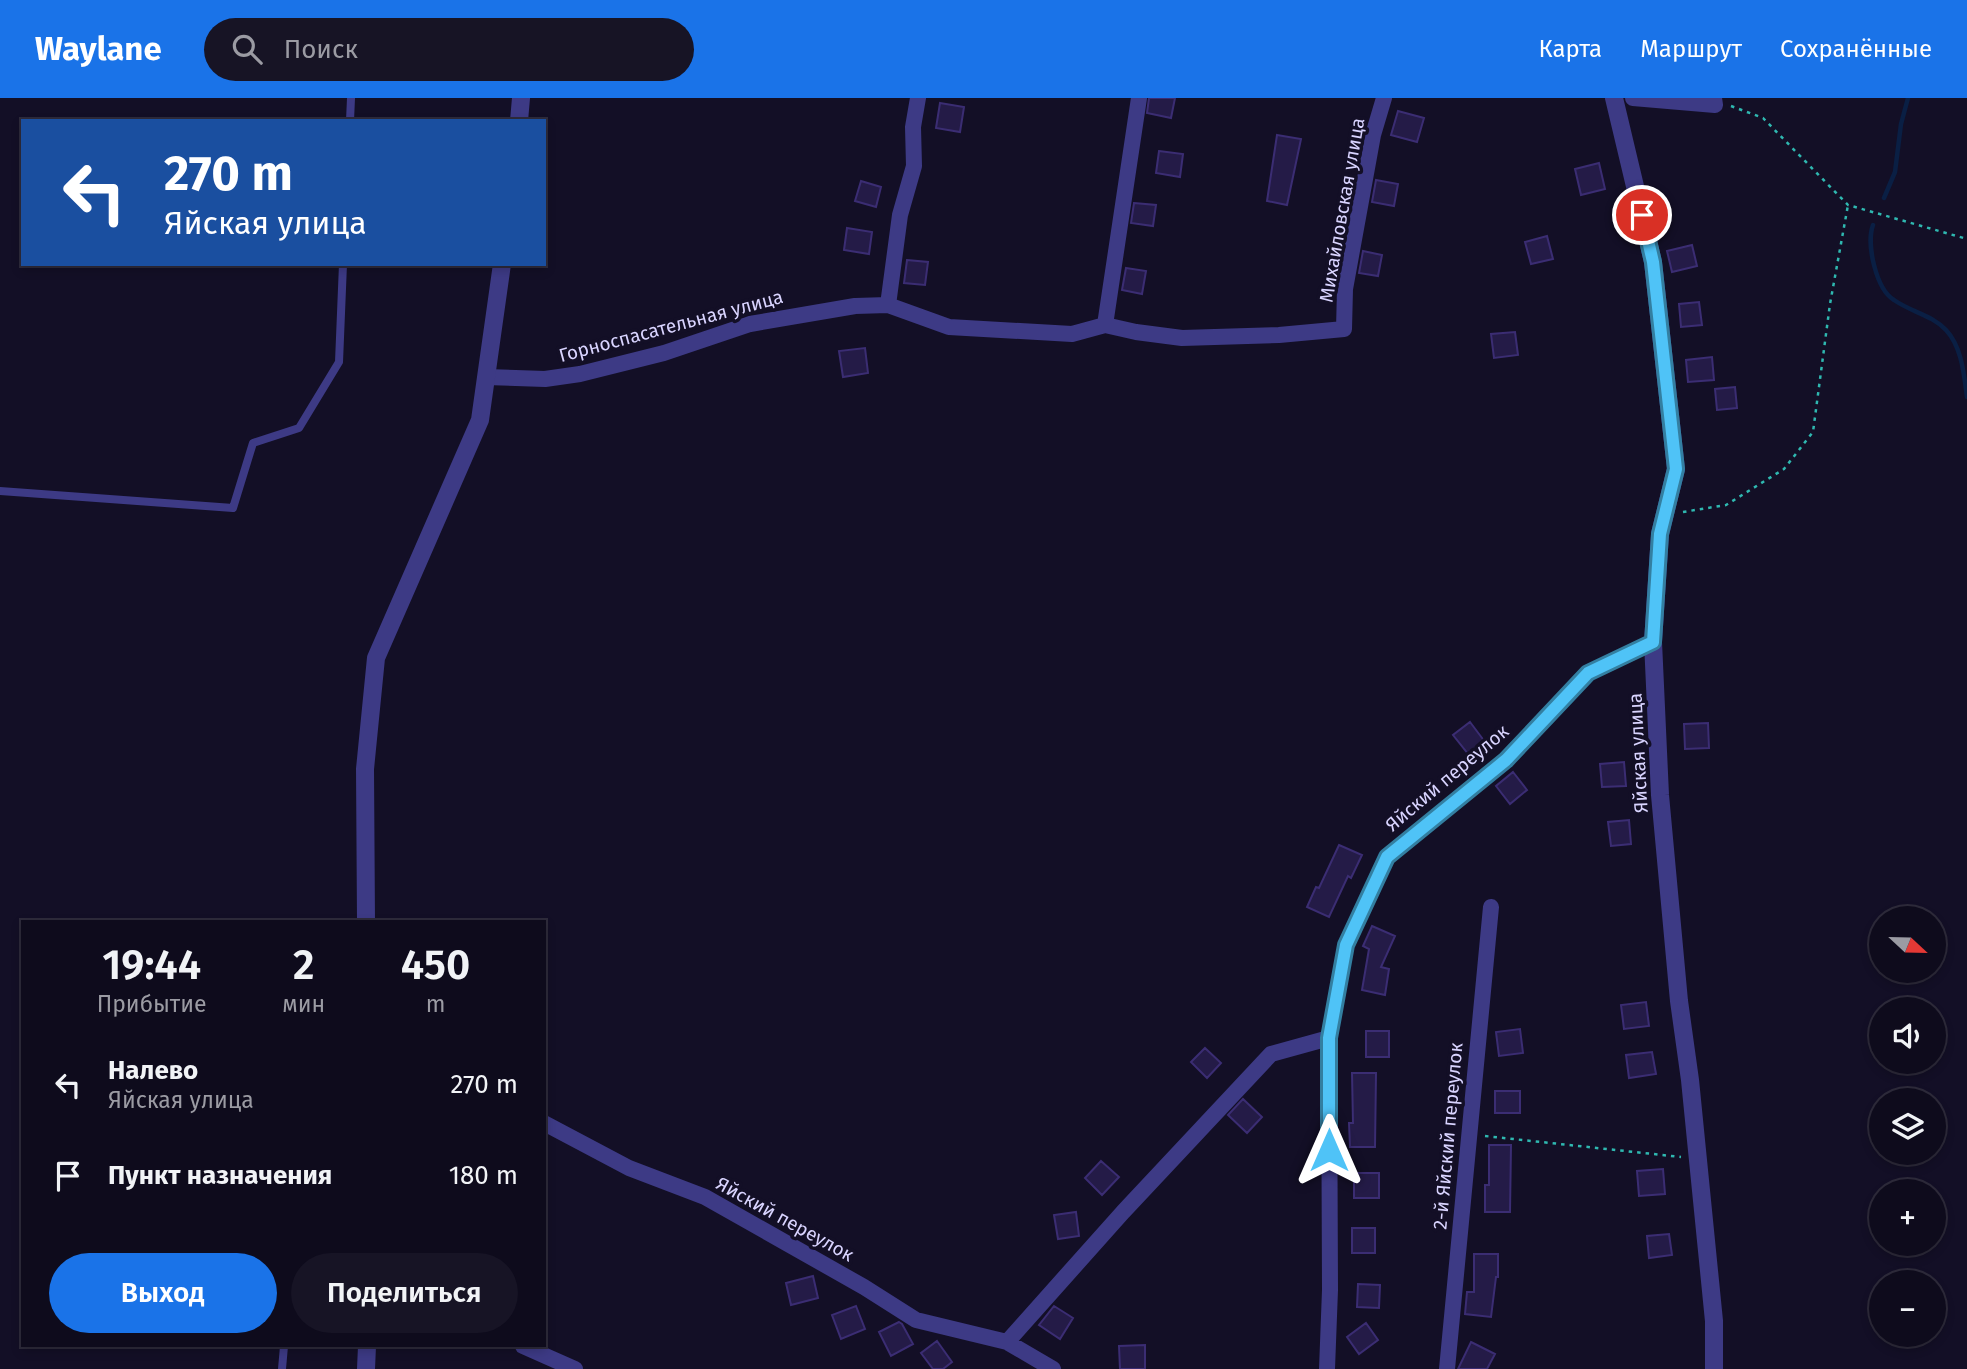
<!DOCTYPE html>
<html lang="ru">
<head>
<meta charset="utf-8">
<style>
	:root { --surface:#0e0b1c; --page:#171425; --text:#f1f3f6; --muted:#9b9ba3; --line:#2e2b3b; --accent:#1a73e8 }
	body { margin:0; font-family:"Fira Sans",sans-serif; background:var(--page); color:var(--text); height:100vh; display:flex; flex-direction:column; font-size:26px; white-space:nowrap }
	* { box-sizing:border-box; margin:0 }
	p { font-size:23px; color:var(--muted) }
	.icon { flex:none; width:38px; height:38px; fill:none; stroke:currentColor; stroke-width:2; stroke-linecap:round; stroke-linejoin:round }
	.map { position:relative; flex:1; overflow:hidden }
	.drawer { position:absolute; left:21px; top:822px; width:525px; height:427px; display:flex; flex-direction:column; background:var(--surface); border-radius:0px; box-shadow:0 4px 10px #0003,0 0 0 2px var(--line) }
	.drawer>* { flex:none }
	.banner { position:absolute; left:21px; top:21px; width:525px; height:147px; border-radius:0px; box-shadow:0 4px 10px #0003,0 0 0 2px var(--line); background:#1a4fa0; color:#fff; overflow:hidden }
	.needle { width:46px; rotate:112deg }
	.buttons { position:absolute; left:1869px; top:808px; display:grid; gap:14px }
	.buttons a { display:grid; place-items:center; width:77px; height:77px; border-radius:50%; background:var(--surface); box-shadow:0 4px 10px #0003,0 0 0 2px var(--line); font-size:35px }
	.pin { position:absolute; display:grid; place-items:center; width:60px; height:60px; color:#fff; margin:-30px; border:4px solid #fff; border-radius:50%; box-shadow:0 2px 7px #0007 }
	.me { position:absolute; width:77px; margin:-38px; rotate:0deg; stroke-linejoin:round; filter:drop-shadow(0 0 5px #0008) }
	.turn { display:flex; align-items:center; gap:24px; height:147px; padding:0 28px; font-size:32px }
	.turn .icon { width:91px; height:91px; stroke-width:2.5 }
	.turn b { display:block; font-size:49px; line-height:60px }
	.eta { display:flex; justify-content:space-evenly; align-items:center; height:119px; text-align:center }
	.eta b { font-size:42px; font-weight:600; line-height:49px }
	.cta { display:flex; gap:14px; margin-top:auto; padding:14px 28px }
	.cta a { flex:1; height:80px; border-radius:42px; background:var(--accent); color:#fff; font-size:28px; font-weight:600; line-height:80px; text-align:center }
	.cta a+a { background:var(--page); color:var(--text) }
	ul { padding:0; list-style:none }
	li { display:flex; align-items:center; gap:21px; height:91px; padding:0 28px }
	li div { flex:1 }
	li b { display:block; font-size:26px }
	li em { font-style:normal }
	header { display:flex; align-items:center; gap:42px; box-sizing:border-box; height:98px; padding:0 35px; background:var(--accent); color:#fff }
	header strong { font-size:33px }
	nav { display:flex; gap:38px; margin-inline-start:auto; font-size:24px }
	.search { width:490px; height:63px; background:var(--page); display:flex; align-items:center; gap:18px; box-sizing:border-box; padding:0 24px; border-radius:38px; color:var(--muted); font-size:26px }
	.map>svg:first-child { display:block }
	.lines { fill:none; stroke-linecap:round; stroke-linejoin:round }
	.stream { stroke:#0a1f44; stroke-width:4.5 }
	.building { fill:#241b47; stroke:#3b2d73; stroke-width:2 }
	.path { stroke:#2fb8b0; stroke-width:2.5; stroke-dasharray:3.5 5; stroke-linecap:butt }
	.service { stroke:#3d3a85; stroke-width:8 }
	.minor { stroke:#3d3a85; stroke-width:16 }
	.tertiary { stroke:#3d3a85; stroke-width:18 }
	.route-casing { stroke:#337fa1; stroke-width:18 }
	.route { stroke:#4fc3f7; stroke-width:12 }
	.labels { text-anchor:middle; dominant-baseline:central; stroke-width:7; stroke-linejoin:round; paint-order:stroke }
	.street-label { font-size:19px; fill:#d9d4ff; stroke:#130f26 }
</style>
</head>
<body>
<header>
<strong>Waylane</strong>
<div class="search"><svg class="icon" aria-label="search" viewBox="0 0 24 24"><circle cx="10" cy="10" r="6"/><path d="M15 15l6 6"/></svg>Поиск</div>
<nav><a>Карта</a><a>Маршрут</a><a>Сохранённые</a></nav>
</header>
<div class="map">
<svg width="1967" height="1271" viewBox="0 0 1967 1271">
	<rect width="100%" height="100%" fill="#130f26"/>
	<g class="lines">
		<path class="stream" d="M1884,100l11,-26 6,-48 7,-26
			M1873,127c-7,19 3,64 21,75 17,12 38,15 52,30 16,17 18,45 21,67"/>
	</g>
	<path class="building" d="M1149,0h26l-4,20 -24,-5z
		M940,5l24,4 -4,25 -24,-4z
		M1398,13l26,7 -7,24 -26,-7z
		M1277,37l24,4 -14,66 -20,-4z
		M1159,53l24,3 -3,23 -24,-4z
		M1599,65l6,26 -24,6 -6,-26z
		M1376,82l22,4 -4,22 -22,-4z
		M861,83l20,6 -5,20 -21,-6z
		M1134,105l22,2 -3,21 -22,-3z
		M847,130l25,4 -3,22 -25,-4z
		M1547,138l6,23 -22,5 -6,-22z
		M1692,147l5,21 -25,6 -5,-21z
		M1363,153l19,4 -4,21 -19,-3z
		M907,162l21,2 -3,23 -21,-2z
		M1126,170l20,3 -4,23 -20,-4z
		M1699,204l3,23 -21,2 -2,-23z
		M1515,234l3,23 -24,3 -3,-24z
		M865,250l3,25 -25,4 -4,-26z
		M1712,259l2,23 -26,2 -2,-22z
		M1735,289l2,21 -20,2 -2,-21z
		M1470,624l15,20 -16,13 -16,-20z
		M1708,625l1,25 -24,1 -1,-25z
		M1624,664l2,24 -24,1 -2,-23z
		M1513,674l14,18 -17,14 -14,-18z
		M1629,722l2,24 -20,2 -3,-24z
		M1339,747l23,10 -11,23 -3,-2 -19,41 -22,-10 9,-20 3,1z
		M1372,828l23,10 -14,31 8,2 -4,26 -23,-5 7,-41 -6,-3z
		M1646,904l3,24 -25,3 -3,-24z
		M1520,931l3,24 -24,3 -3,-24z
		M1366,933h23v26h-23z
		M1205,950l16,15 -14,15 -16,-16z
		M1652,954l4,22 -27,4 -3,-23z
		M1352,975h24l-1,74h-25l-1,-24h4z
		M1495,993h25v22h-25z
		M1243,1001l19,18 -15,16 -19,-18z
		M1489,1047h22l-1,67h-25v-27h4z
		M1101,1063l18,16 -17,18 -17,-17z
		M1663,1071l2,25 -26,2 -2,-25z
		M1354,1075h25v25h-25z
		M1076,1114l3,24 -21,3 -4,-24z
		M1352,1130h23v25h-23z
		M1669,1136l3,21 -23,3 -2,-22z
		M1474,1156h24v23h-2l-5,40 -26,-3 2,-22h7z
		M813,1178l5,22 -27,7 -5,-22z
		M1358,1186l22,1 -1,23 -22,-1z
		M856,1208l9,23 -24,10 -9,-24z
		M1054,1208l19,12 -13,21 -21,-14z
		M899,1224l3,2 11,20 -22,12 -12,-24z
		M1366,1225l12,17 -19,14 -12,-17z
		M937,1243l15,21 -9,7h-10l-12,-16z
		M1471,1244l24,12 -8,15h-29z
		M1145,1247v24h-25l-1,-23z"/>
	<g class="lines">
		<path class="path" d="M1731,8l32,12 85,87 119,34
			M1683,414l43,-7 58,-36 29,-37 17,-128 18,-99
			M1485,1038l196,21"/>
		<path class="service" d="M350,23l1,-23
			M0,393l233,17 20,-65 46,-15 40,-66 4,-98
			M282,1271l2,-23"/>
		<path class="minor" d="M1633,0l82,7 -1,-7
			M888,207l12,-90 14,-49 -1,-39 5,-29
			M1105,227l34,-227
			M486,279l59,2 35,-5 84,-21 86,-29 105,-18 33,-1 61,22 123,7 33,-9 31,7 46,6 97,-3 65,-6 1,-40 28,-154 11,-37
			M544,1025l85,45 76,29 159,90 52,33 91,22 116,-130 148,-158 58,-16
			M1007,1244l46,27
			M523,1248l52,23
			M1327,1271l3,-79 -1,-252 17,-93 41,-88 119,-97 82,-87 65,-31
			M1447,1271l44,-462"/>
		<path class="tertiary" d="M1614,0l39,164 23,207 -16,65 -7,108 7,153 19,206 11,79 24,241v48
			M519,23l2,-23
			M366,824l-1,-153 11,-111 104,-238 22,-156
			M366,1271l1,-23"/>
	</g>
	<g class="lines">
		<g class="route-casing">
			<path id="route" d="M1329,1052v-112l17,-93 41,-88 119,-97 82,-87 65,-31 7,-108 16,-65 -23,-207 -11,-47"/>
		</g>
		<use href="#route" class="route"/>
	</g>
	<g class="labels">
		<g class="street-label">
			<text transform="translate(1342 112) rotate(-80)">Михайловская улица</text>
			<text transform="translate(671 228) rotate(-15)">Горноспасательная улица</text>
			<text transform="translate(1638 655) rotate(-93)">Яйская улица</text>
			<text transform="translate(1447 680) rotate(-40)">Яйский переулок</text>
			<text transform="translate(1448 1038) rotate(-85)">2-й Яйский переулок</text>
			<text transform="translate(785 1121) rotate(29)">Яйский переулок</text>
		</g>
	</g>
</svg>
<div class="buttons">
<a><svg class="needle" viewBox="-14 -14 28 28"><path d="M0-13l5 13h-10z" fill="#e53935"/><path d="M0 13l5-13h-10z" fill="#9b9ba3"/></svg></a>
<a><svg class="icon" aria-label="sound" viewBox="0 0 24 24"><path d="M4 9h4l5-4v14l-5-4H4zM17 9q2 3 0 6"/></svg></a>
<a><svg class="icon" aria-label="layers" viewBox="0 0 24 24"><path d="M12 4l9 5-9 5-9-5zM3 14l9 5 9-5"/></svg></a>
<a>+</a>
<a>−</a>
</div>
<div class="pin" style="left:1642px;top:117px;background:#d93025"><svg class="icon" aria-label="arrive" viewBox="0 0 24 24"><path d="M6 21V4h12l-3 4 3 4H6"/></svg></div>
<svg class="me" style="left:1329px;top:1052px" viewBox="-20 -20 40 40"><path d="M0-17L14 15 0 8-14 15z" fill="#4fc3f7" stroke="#fff" stroke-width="4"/></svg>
<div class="banner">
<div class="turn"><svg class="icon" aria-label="left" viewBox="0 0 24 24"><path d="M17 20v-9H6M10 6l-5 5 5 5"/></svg><div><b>270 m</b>Яйская улица</div></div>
</div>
<section class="drawer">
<div class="eta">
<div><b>19:44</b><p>Прибытие</p></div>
<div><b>2</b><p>мин</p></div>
<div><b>450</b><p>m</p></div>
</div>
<ul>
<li><svg class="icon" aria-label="left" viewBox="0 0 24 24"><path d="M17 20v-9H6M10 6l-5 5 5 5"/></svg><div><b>Налево</b><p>Яйская улица</p></div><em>270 m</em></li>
<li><svg class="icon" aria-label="arrive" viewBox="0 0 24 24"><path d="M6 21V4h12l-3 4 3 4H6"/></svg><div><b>Пункт назначения</b></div><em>180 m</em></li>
</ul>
<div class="cta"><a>Выход</a><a>Поделиться</a></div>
</section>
</div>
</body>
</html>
